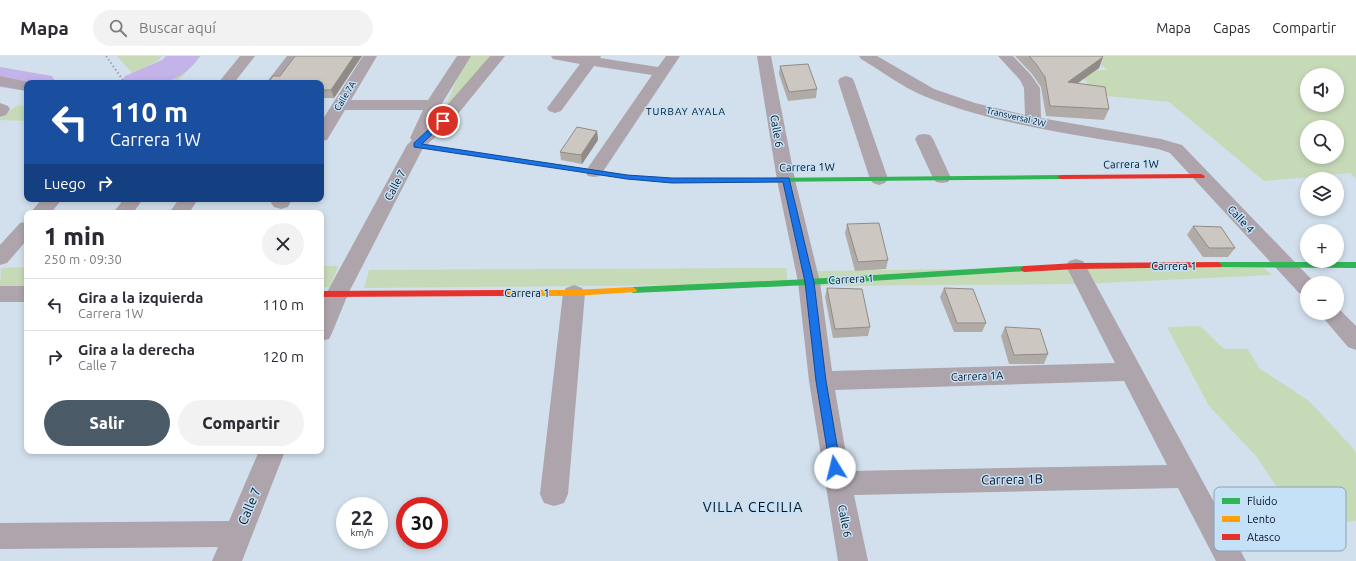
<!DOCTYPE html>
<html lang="es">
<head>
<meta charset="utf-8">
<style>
	:root { --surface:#fff; --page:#f2f2f3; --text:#2b2b33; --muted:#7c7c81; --line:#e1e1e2; --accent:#4a5a67 }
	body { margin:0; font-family:Ubuntu,sans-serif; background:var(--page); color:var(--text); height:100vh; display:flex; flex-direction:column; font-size:15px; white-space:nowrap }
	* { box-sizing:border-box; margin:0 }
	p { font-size:13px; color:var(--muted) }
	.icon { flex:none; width:22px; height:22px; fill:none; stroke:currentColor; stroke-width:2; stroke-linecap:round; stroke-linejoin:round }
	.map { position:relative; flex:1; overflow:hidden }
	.side { position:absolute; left:24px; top:154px; width:300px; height:244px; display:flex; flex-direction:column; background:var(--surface); border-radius:8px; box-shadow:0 2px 6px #0003 }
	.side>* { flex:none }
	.guide { position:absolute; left:24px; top:24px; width:300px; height:122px; border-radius:8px; box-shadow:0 2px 6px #0003; background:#1a4fa0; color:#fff; overflow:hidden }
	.fabs { position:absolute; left:1300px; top:12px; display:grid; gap:8px }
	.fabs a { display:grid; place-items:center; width:44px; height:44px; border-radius:50%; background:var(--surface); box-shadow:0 2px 6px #0003; font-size:20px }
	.speed { position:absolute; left:336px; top:441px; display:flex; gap:8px; font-size:20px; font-weight:700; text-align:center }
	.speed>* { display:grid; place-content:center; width:52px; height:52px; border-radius:50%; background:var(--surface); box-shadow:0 2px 6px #0003; line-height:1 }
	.speed small { font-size:10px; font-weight:400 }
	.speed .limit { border:6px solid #d22; background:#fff; color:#111 }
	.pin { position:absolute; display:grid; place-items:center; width:34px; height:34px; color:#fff; margin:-17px; border:2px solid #fff; border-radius:50%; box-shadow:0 1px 4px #0007 }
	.me { position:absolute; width:44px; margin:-22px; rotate:351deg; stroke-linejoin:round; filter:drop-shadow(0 0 3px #0008) }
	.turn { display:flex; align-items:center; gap:14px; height:84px; padding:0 20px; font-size:18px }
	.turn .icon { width:52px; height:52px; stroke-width:2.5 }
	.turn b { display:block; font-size:28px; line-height:34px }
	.then { display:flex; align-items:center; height:38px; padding:0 20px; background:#0003; gap:8px; font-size:15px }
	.round { display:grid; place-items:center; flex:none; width:42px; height:42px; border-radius:21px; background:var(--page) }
	.summary { display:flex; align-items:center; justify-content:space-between; height:68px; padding:0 20px }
	h1 { font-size:24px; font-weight:800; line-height:30px }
	.cta { display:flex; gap:8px; margin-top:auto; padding:8px 20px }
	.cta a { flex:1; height:46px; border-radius:24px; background:var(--accent); color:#fff; font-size:16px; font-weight:800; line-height:46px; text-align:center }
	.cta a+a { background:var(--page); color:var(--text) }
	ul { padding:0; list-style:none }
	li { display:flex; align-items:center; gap:12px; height:52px; padding:0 20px; border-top:1px solid var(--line) }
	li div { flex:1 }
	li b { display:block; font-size:15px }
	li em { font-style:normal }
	header { display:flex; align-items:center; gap:24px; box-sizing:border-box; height:56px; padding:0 20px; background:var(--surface); border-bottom:1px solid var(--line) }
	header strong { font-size:19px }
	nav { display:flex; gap:22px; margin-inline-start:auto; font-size:14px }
	.search { width:280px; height:36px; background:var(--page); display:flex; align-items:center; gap:10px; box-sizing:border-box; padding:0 14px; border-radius:22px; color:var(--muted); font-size:15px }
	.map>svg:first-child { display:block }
	.green { fill:#c7dab8; fill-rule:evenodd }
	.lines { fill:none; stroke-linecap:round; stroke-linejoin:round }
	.river { fill:#c4b3e9; fill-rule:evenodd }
	.path { stroke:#a29fa7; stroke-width:2; stroke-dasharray:1.5 2.5; stroke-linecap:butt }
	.street { fill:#aea4ab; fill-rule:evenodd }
	.fast { fill:#30b455; fill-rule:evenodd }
	.slow { fill:#ff9f0a; fill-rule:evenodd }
	.jam { fill:#e5322d; fill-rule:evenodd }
	.wall { fill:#b0aba6 }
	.shaded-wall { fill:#908b87 }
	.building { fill:#cdc7c1; stroke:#908b87 }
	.route { fill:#1a73e8; stroke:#114b97 }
	.labels { text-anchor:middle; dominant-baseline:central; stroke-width:3; stroke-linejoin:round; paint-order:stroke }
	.far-street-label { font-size:9px; fill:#02121f; stroke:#c5e1f8 }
	.far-neighbourhood-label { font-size:10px; letter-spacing:1px; fill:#02121f; stroke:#c5e1f8 }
	.street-label { font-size:11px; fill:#02121f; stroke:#c5e1f8 }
	.near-street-label { font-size:13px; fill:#02121f; stroke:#c5e1f8 }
	.near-neighbourhood-label { font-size:14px; letter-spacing:1px; fill:#02121f; stroke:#c5e1f8 }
	.key { fill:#c5e1f8; stroke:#8aa3b7; stroke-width:1 }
	.key-label { font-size:11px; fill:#02121f }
</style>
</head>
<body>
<header>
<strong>Mapa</strong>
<div class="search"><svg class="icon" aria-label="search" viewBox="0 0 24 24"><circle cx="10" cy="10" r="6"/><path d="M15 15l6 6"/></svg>Buscar aquí</div>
<nav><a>Mapa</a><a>Capas</a><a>Compartir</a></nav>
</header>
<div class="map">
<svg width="1356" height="505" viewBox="0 0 1356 505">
	<rect width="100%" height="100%" fill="#d1e0ec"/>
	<path class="green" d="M117,0h45l-3,4 -26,14z
		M192,0h9l-25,27h-22l26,-15z
		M467,0h27l-55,65z
		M1091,0h265v123l-6,-6 -86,8 -95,-79 -72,-7 -20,-24 30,-1zM1307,19h30v30h-30zM1307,71h30v30h-30z
		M18,49l9,2v14l-27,-1v-2z
		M1261,209l11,10 -191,9 -265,2 -2,-15z
		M321,210h17l-8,21h-9z
		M27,211v19h-27l1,-18z
		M786,212l2,16 -424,4 5,-18z
		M1200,270l24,23h24l11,19 50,33 42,45 5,7v68l-53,5 -47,-70 -47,-50 -42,-79z"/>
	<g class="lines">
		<path class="river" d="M166,0h34c-22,32 -45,27 -79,27l4,-7 37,-16z
			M0,11l52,9 4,7h-29v8l-27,-4z"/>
		<path class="path" d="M106,0l19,27"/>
		<path class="street" d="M240,0h15l-21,27h-16z
			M287,0h15l-20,27h-16z
			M363,0h14l-26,44h77l29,-44h14l-30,49 -6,14 55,-63h15l-56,69 -26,23 -75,146 -16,39 -3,6 -8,2v-35l5,-12 81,-149 5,-5 -2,-2 13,-28h-78l-18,30 -6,1v-19z
			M551,0h50l-1,2 58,9 8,-11h14l-80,120 -6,1 -6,-1 -3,-4 67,-97 -58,-9 -33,45 -6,2 -6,-2 -2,-3 33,-44 -27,-5z
			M757,0h14l24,124 25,102 12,89 283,-8 -49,-97 3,-5 7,-2 7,2 163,300h-30l-38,-73 -324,7 14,66h-30l-29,-180 -11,-99 -21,-102zM1124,325l43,84 -318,6 -14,-81z
			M859,0h18l57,33 41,14 50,12 -1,-27 -4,-8 -22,-24h15l18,19 9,13 1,30 120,21 21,6 133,138h-8v13l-8,-3 -129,-140 -12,-4c-78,-14 -160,-23 -234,-53 -20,-8 -44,-26 -63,-37z
			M0,20l33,7h-6v8l-27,-5z
			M846,20l6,2 2,3 34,98 -3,4 -6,2 -6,-2 -3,-4 -32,-98 2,-3z
			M0,47l8,3 2,3 -4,6 -6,2z
			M924,78l6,1 3,4 18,39 -3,4 -6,1 -6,-1 -3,-4 -18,-39 3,-4z
			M42,143h20l-11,14h-21z
			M124,143h19l-10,14h-20z
			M179,143h19l-9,14h-20z
			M274,143h18l-4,8 -7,2 -7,-2 -3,-4z
			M27,166v18l-20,23 -7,2v-20l20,-22z
			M574,229l8,3 3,5 -17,201 -4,9 -10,3 -10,-3 -4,-9 23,-201 3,-5z
			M0,230h27v16h-27z
			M1337,251l19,19v24l-8,-3 -29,-34h18z
			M259,395h26l-43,110h-30l6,-14 -218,2v-26l229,-2z"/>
		<path class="fast" d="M560,109l67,10 45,4 389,-4 4,2 -4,2 -389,4 -45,-4 -64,-10 -4,-2z
			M1218,206h138v6l-141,-1 -1,-2z
			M1024,210l4,3 -1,2 -218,14 -176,8 -4,-3 4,-3 176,-8z"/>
		<path class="slow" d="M413,87l150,22 4,2 -4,2 -147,-22h-3z
			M633,231l4,3 -1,2 -62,4h-69l-4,-3 4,-3h69z"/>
		<path class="jam" d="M1201,118l4,2 -1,2 -143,1 -4,-2 4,-2z
			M1218,206l4,3 -1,2 -145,2 -52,3 -4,-3 4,-3 52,-3z
			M505,234l4,3 -4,3 -184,1v-6z"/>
	</g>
	<path class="wall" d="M295,0h67l-28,42h-13v-15l-41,-7z
		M1015,0h87l-3,12 -22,15 32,26 -5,11 -58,-4 -5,-29 -9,-13z
		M780,10l37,23 -1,9 -28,3 -9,-27z
		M597,75l1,9 -16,24 -21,-4 -1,-8z
		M847,168l41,36 -2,9 -31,2 -10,-38z
		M1193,170l42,22 -7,9h-25l-16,-22z
		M827,232l43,39 -2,9 -35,2 -8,-41z
		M944,232l42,35 -4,9h-28l-14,-35z
		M1005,271l43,27 -4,10h-35l-8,-28z"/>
	<path class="shaded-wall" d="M354,0h8l-28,42 -3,-8z
		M1103,1l-4,11 -35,25 4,-11z
		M597,75l1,9 -16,24 -1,-9z"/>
	<path class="building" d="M295,0h59l-23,34h-10v-7h-53l5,-7h7z
		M1029,0h73l1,1 -35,25 37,5 4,22 -59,-3 -5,-29 -9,-13z
		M808,8l9,25 -28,3 -9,-26z
		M577,71l20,4 -16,24 -21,-3z
		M879,167l9,37 -30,2 -11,-38z
		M1193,170l28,1 14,21h-26z
		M827,232l35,1 8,38 -35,2z
		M944,232l29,1 13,34h-29z
		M1005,271l35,2 8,25 -34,1z"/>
	<path class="route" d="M440,63l6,2 -24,23 205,31 45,3h117l25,104 12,99 15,87 -2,3 -4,2 -4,-2 -1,-3 -14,-87 -11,-99 -22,-100 -111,1 -45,-4 -213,-32v-4z"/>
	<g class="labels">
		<g class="far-street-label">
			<text transform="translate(345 40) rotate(-59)">Calle 7A</text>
			<text transform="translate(1016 61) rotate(13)">Transversal 2W</text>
		</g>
		<g class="far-neighbourhood-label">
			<text x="686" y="55">TURBAY AYALA</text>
		</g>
		<g class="street-label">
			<text transform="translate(777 75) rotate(80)">Calle 6</text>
			<text transform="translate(1131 108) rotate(-1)">Carrera 1W</text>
			<text transform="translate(807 111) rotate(-1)">Carrera 1W</text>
			<text transform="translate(395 129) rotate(-62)">Calle 7</text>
			<text transform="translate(1241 163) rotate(47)">Calle 4</text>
			<text x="1174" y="210">Carrera 1</text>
			<text transform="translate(851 223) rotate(-3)">Carrera 1</text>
			<text x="527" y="237">Carrera 1</text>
			<text transform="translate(977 320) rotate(-2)">Carrera 1A</text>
			<text transform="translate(845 465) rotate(79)">Calle 6</text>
		</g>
		<g class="near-street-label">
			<text transform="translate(1012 423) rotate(-1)">Carrera 1B</text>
			<text transform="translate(249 450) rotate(-67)">Calle 7</text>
		</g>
		<g class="near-neighbourhood-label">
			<text x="753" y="451">VILLA CECILIA</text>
		</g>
	</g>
	<rect x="1214" y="431" width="132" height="64" rx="6" class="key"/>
	<rect x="1222" y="442" width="18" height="6" fill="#30b455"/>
	<rect x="1222" y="460" width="18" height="6" fill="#ff9f0a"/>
	<rect x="1222" y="478" width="18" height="6" fill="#e5322d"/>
	<g class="key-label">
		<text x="1247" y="449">Fluido</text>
		<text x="1247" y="467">Lento</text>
		<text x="1247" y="485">Atasco</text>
	</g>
</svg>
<div class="fabs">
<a><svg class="icon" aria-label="sound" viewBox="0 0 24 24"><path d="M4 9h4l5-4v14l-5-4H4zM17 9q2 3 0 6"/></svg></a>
<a><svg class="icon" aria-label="search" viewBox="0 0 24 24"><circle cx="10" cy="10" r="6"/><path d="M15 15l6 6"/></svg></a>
<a><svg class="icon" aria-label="layers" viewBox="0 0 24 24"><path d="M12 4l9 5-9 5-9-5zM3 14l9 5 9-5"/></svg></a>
<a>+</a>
<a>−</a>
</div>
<div class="speed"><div>22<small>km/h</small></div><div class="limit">30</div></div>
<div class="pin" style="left:443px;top:65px;background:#d93025"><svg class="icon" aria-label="arrive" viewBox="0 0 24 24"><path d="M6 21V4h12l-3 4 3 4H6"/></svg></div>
<svg class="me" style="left:835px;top:412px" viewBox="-20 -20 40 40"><circle r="19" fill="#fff"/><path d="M0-13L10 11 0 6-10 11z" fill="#1a73e8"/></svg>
<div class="guide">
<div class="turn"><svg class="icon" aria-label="left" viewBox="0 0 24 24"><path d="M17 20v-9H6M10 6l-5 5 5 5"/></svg><div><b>110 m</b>Carrera 1W</div></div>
<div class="then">Luego<svg class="icon" aria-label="right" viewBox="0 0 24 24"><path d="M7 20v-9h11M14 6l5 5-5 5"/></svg></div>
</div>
<section class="side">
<div class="summary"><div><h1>1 min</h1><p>250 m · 09:30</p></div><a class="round"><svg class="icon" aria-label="close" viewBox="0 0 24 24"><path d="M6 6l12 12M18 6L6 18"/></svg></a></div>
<ul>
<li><svg class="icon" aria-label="left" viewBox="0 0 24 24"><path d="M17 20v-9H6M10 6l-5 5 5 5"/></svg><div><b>Gira a la izquierda</b><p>Carrera 1W</p></div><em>110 m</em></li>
<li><svg class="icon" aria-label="right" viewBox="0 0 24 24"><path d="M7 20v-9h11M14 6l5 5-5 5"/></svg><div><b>Gira a la derecha</b><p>Calle 7</p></div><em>120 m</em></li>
</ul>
<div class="cta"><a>Salir</a><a>Compartir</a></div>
</section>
</div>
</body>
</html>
